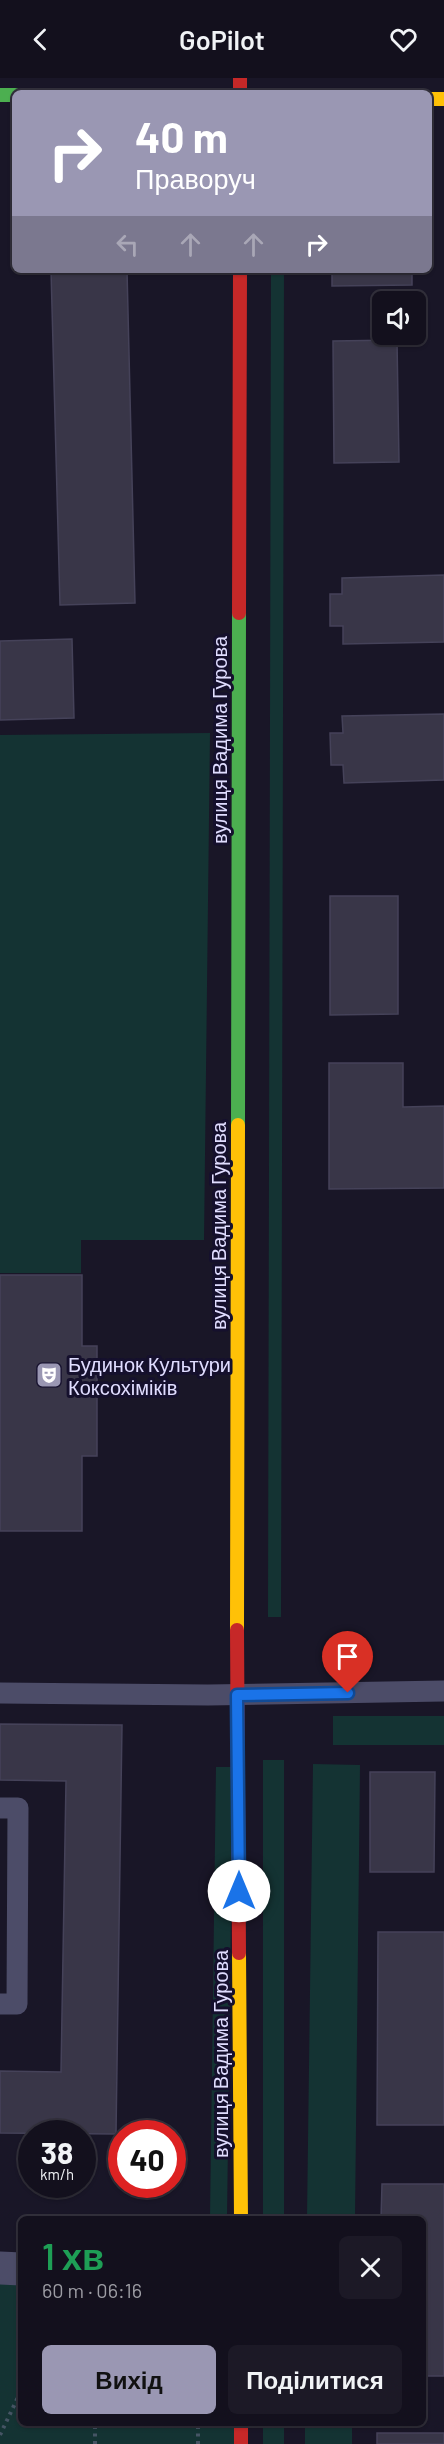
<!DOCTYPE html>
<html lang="uk">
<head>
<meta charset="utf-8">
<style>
	:root { --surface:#13101d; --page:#1c1926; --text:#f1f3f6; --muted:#9d9da4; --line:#32303b; --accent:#9a97b3 }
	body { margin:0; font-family:Barlow,sans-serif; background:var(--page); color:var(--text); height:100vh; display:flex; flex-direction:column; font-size:22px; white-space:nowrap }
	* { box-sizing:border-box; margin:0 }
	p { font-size:20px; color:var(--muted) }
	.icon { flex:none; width:33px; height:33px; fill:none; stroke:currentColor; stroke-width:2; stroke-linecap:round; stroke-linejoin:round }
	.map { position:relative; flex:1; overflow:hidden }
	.side { position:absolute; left:18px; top:2138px; width:408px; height:210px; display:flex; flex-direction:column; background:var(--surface); border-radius:9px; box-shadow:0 2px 4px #0004,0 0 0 2px var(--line) }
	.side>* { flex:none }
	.hud { position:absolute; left:12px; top:12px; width:420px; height:183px; border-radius:9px; box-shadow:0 2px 4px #0004,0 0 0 2px var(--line); background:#9a97b3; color:#fff; overflow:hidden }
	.controls { position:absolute; left:372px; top:213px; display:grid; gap:12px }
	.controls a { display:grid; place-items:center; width:54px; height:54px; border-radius:9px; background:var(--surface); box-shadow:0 2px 4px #0004,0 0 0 2px var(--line); font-size:30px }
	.speed { position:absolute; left:18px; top:2042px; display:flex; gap:12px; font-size:30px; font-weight:700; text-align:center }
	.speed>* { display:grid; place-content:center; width:78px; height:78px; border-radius:50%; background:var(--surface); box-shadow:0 2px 4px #0004,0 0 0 2px var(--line); line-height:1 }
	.speed small { font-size:15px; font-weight:400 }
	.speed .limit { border:9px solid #d22; background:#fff; color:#111 }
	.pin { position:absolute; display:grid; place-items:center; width:51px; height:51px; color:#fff; margin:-62px -26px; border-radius:50% 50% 50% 0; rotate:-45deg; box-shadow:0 0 6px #0007 }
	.pin .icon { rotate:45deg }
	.me { position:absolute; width:66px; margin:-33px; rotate:0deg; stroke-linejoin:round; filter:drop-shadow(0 0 4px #0008) }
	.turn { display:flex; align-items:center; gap:21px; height:126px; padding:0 24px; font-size:27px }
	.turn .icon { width:78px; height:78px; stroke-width:2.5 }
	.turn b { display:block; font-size:42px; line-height:51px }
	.lanes { display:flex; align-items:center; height:57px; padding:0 24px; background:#0003; justify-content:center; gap:30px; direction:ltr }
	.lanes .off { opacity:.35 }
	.round { display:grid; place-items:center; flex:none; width:63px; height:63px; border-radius:9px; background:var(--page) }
	.headline { display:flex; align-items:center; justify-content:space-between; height:102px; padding:0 24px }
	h1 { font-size:36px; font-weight:600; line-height:45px; color:#1e9e55 }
	.button { display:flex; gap:12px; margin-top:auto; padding:12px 24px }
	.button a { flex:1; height:69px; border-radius:9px; background:var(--accent); color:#111; font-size:24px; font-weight:600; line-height:69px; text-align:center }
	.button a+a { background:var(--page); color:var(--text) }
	header { display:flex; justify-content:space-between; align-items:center; height:78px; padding:0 24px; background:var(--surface); font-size:27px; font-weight:600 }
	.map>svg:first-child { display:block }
	.green { fill:#143333 }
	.building { fill:#393648; stroke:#454259; stroke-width:1.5 }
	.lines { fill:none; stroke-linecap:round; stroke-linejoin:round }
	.path { stroke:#455464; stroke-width:4; stroke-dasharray:3 4.5; stroke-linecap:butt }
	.lane { stroke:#4c4c68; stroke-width:21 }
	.street { stroke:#4c4c68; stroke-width:33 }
	.fast { stroke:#4caf50; stroke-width:14 }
	.slow { stroke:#ffc107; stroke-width:14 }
	.jam { stroke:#c62828; stroke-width:14 }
	.route-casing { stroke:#114b97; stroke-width:15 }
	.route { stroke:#1a73e8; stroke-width:10 }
	.labels { text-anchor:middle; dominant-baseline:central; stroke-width:6; stroke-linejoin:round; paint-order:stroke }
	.street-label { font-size:20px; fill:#e0ddff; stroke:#15102d }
	.poi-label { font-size:20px; fill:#e0ddff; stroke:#15102d; text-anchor:start }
</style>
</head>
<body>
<header><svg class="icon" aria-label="back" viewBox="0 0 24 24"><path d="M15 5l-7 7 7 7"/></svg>GoPilot<svg class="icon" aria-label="heart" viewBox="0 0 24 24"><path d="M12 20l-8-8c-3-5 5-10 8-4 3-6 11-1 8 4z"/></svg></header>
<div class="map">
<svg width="444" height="2366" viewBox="0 0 444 2366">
	<rect width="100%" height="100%" fill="#191627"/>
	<path class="green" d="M271,192h13l-3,1347h-13z
		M210,655l-6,507h-123v33h-81v-538z
		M333,1638h111v29h-111z
		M263,1682h21v458h-21z
		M313,1686l47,1 -5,453h-48z
		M216,1689h17l-6,451h-17z
		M0,2191h21v153l220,1v21h-241z
		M263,2345h21v21h-21z
		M305,2345h47v21h-47z"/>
	<path class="building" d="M51,192h76l8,333 -75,2z
		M332,192h80v15l-80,1z
		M397,262l2,122 -65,1 -1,-122z
		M444,497v67l-101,2v-18h-13v-32h12v-16z
		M72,561l2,79 -74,2v-79z
		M444,636v66l-100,3 -1,-18h-12l-1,-32h13l-1,-17z
		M330,818h68v118l-68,1z
		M329,985h74v44l41,-1v82l-115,1z
		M0,1197h82v71h15v110h-15v75h-82z
		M0,1646l122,1 -6,409 -116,-1v-62l61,1 5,-291 -66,-1z
		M370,1694h65l-1,100h-64z
		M378,1854h66v193h-67z
		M382,2106h62v192h-21v-158h-42z
		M377,2355h67v11h-67z"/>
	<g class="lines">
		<path class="path" d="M0,2357l21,-44
			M95,2366v-22
			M198,2366v-22"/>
		<path class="lane" d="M0,1615l208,2 236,-4
			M0,1730h18l-1,196h-17"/>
		<path class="street" d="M0,2190l21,1"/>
		<path class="fast" d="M0,17h15
			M238,1047l1,-512"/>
		<path class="slow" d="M429,21h15
			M237,1552l1,-505
			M239,1875l2,265"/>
		<path class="jam" d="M240,0v15
			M239,535l1,-343
			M237,1552l2,323
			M241,2344v22"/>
	</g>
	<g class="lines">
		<g class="route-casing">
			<path id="route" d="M239,1813l-2,-196 111,-2"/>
		</g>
		<use href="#route" class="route"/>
	</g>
	<defs>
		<g id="theatre-square" transform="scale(1.35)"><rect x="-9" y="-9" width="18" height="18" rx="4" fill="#9a97b3" stroke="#15102d"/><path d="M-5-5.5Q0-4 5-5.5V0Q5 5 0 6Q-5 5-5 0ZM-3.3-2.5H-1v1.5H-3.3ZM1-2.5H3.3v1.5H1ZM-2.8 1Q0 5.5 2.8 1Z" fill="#fff"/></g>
	</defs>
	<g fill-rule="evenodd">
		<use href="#theatre-square" x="49" y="1297"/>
	</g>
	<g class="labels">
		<g class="street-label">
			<text transform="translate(219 662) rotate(-90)">вулиця Вадима Гурова</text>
			<text transform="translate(218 1148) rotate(-90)">вулиця Вадима Гурова</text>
			<text transform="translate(220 1976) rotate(-90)">вулиця Вадима Гурова</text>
		</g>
		<g class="poi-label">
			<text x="68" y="1286">Будинок Культури<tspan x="68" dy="23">Коксохіміків</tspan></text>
		</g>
	</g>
</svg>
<div class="controls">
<a><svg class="icon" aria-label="sound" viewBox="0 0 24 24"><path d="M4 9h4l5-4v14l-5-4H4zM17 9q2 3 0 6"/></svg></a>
</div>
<div class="speed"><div>38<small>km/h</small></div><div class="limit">40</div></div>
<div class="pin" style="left:348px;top:1615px;background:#d93025"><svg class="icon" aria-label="arrive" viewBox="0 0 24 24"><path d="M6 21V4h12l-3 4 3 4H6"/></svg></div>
<svg class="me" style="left:239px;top:1813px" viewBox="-20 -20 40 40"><circle r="19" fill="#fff"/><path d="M0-13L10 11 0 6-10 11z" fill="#1a73e8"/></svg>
<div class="hud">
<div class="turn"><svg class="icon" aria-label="right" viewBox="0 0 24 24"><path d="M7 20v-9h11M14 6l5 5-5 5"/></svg><div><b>40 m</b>Праворуч</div></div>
<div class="lanes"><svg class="icon off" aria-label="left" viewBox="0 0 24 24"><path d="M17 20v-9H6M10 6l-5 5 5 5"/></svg><svg class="icon off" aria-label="ahead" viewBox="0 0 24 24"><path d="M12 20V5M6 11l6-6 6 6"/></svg><svg class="icon off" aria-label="ahead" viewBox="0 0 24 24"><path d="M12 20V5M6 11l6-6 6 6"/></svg><svg class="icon" aria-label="right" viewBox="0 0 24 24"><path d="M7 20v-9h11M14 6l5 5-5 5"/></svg></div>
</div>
<section class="side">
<div class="headline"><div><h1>1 хв</h1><p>60 m · 06:16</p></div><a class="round"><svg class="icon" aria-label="close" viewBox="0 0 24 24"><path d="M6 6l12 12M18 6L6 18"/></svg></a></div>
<div class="button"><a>Вихід</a><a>Поділитися</a></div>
</section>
</div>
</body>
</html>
